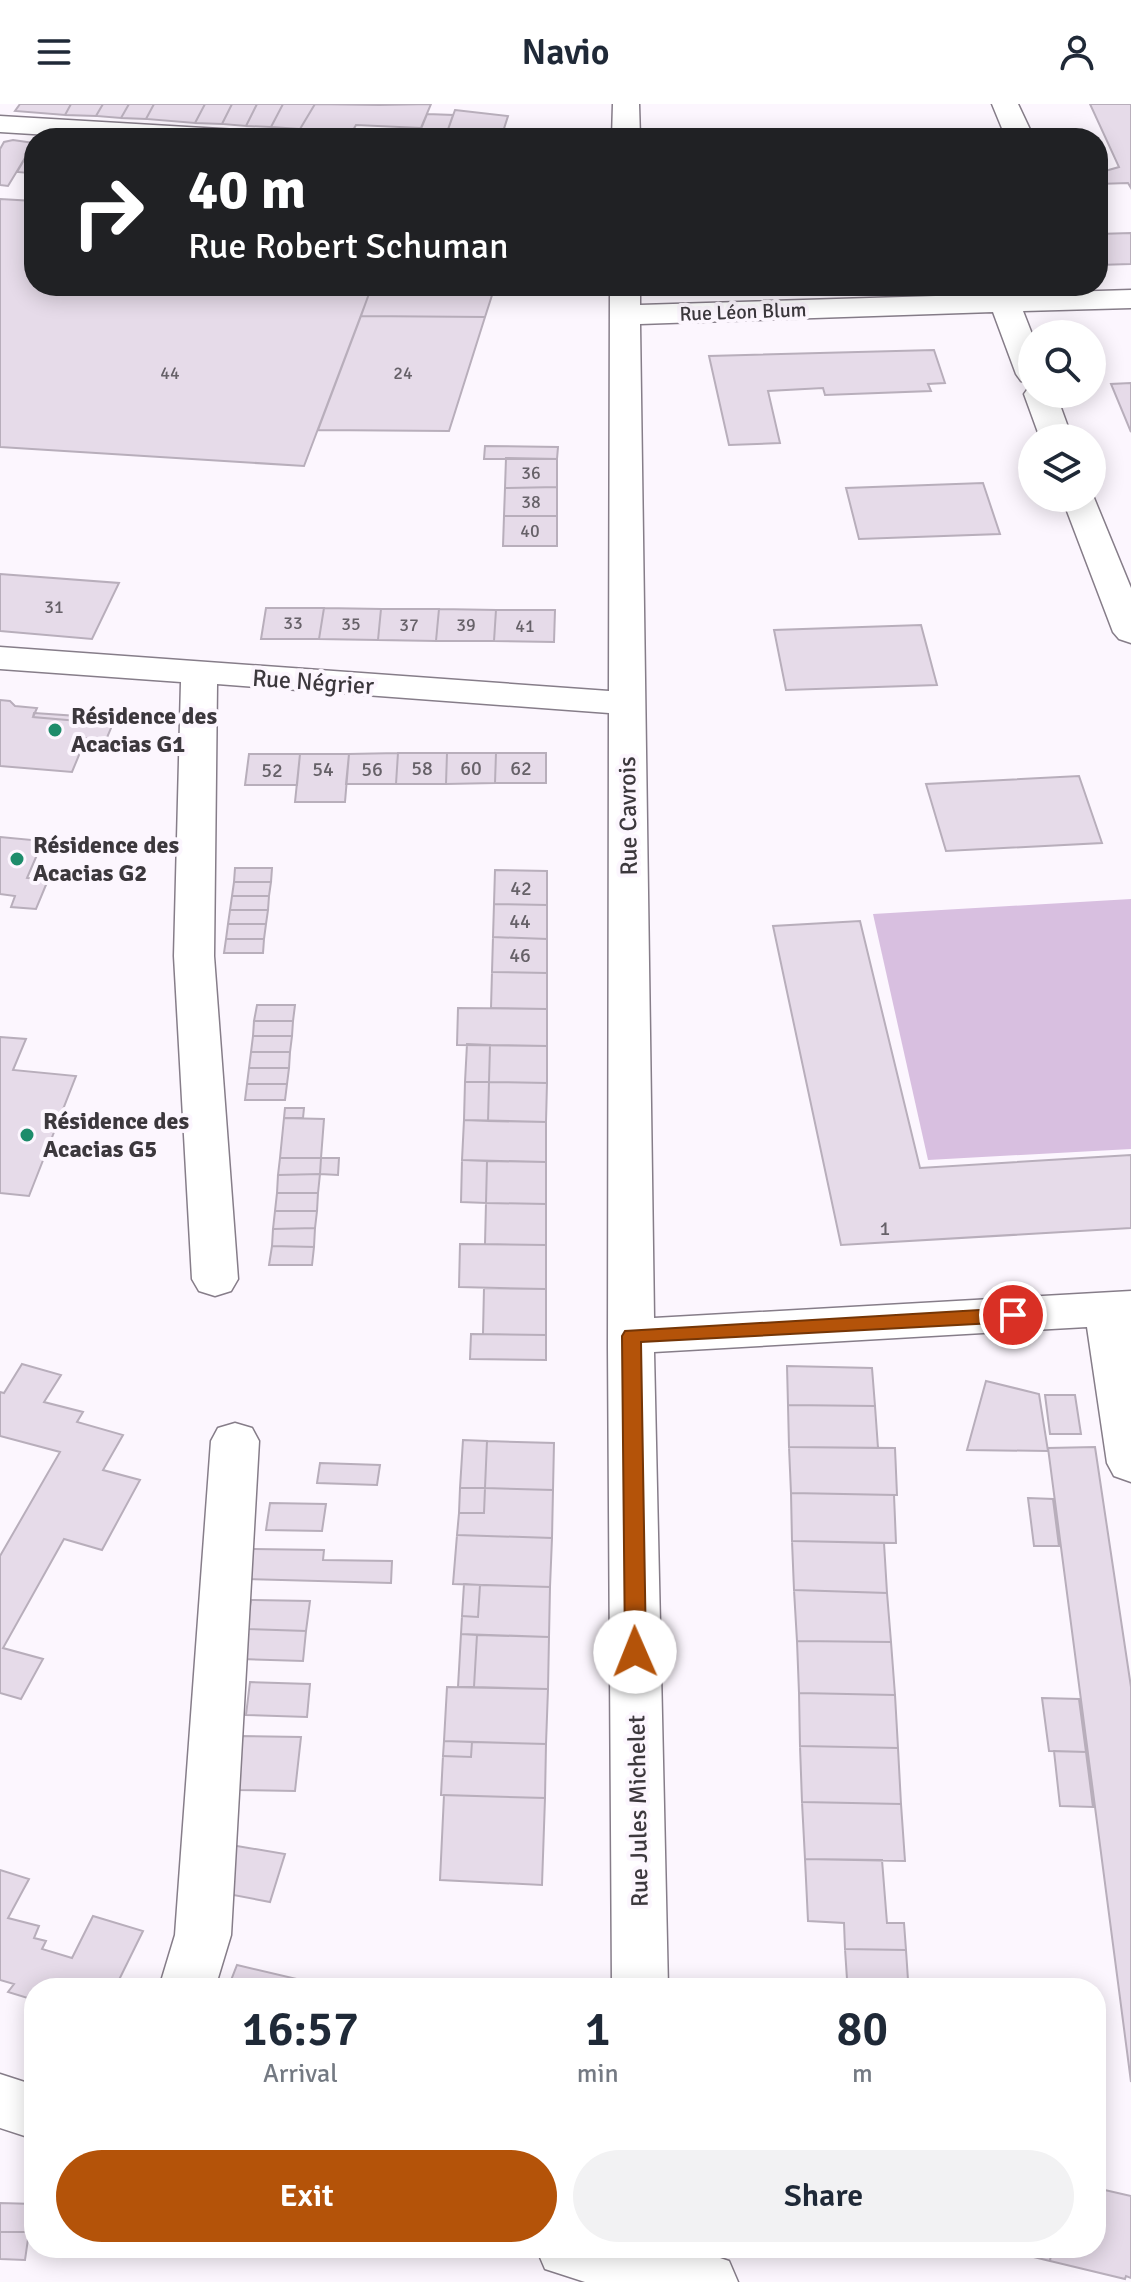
<!DOCTYPE html>
<html lang="en">
<head>
<meta charset="utf-8">
<style>
	:root { --surface:#fff; --page:#f2f2f3; --text:#1f2937; --muted:#747a83; --accent:#b45309 }
	body { margin:0; font-family:Signika,sans-serif; background:var(--page); color:var(--text); height:100vh; display:flex; flex-direction:column; font-size:30px; white-space:nowrap }
	* { box-sizing:border-box; margin:0 }
	p { font-size:26px; color:var(--muted) }
	.icon { flex:none; width:44px; height:44px; fill:none; stroke:currentColor; stroke-width:2; stroke-linecap:round; stroke-linejoin:round }
	.map { position:relative; flex:1; overflow:hidden }
	.side { position:absolute; left:24px; top:1874px; width:1082px; height:280px; display:flex; flex-direction:column; background:var(--surface); border-radius:32px; box-shadow:0 4px 20px #0003 }
	.side>* { flex:none }
	.top-card { position:absolute; left:24px; top:24px; width:1084px; height:168px; border-radius:32px; box-shadow:0 4px 20px #0003; background:#202124; color:#fff; overflow:hidden }
	.buttons { position:absolute; left:1018px; top:216px; display:grid; gap:16px }
	.buttons a { display:grid; place-items:center; width:88px; height:88px; border-radius:50%; background:var(--surface); box-shadow:0 4px 20px #0003; font-size:40px }
	.pin { position:absolute; display:grid; place-items:center; width:68px; height:68px; color:#fff; margin:-34px; border:4px solid #fff; border-radius:50%; box-shadow:0 2px 8px #0007 }
	.me { position:absolute; width:88px; margin:-44px; rotate:359deg; stroke-linejoin:round; filter:drop-shadow(0 0 6px #0008) }
	.turn { display:flex; align-items:center; gap:28px; height:168px; padding:0 32px; font-size:36px }
	.turn .icon { width:104px; height:104px; stroke-width:2.5 }
	.turn b { display:block; font-size:56px; line-height:68px }
	.eta { display:flex; justify-content:space-evenly; align-items:center; height:136px; text-align:center }
	.eta b { font-size:48px; font-weight:600; line-height:56px }
	.button { display:flex; gap:16px; margin-top:auto; padding:16px 32px }
	.button a { flex:1; height:92px; border-radius:48px; background:var(--accent); color:#fff; font-size:32px; font-weight:600; line-height:92px; text-align:center }
	.button a+a { background:var(--page); color:var(--text) }
	header { display:flex; justify-content:space-between; align-items:center; height:104px; padding:0 32px; background:var(--surface); font-size:36px; font-weight:600 }
	.map>svg:first-child { display:block }
	.green { fill:#d8bfe0 }
	.building { fill:#e6dbe9; stroke:#b8aebb; stroke-width:2 }
	.lines { fill:none; stroke-linecap:round; stroke-linejoin:round }
	.minor-casing { stroke:#867d89; stroke-width:3 }
	.minor { fill:#fff; fill-rule:evenodd }
	.route { fill:#b45309; stroke:#753606; stroke-width:2 }
	.poi-dot { fill:#1e8c6b; stroke:#fcf6fe; stroke-width:3 }
	.labels { text-anchor:middle; dominant-baseline:central; stroke-width:8; stroke-linejoin:round; paint-order:stroke }
	.far-number-label { font-size:18px; fill:#666168 }
	.far-street-label { font-size:20px; fill:#3c383d; stroke:#fcf6fe }
	.number-label { font-size:20px; fill:#666168 }
	.street-label { font-size:24px; fill:#3c383d; stroke:#fcf6fe }
	.poi-label { font-size:24px; font-weight:bold; fill:#3c383d; stroke:#fcf6fe; text-anchor:start }
</style>
</head>
<body>
<header><svg class="icon" aria-label="menu" viewBox="0 0 24 24"><path d="M4 6h16M4 12h16M4 18h16"/></svg>Navio<svg class="icon" aria-label="person" viewBox="0 0 24 24"><circle cx="12" cy="8" r="4"/><path d="M4 21q1-7 8-7t8 7"/></svg></header>
<div class="map">
<svg width="1131" height="2178" viewBox="0 0 1131 2178">
	<rect width="100%" height="100%" fill="#fcf6fe"/>
	<path class="green" d="M1131,795v250l-203,11 -55,-246z"/>
	<path class="building" d="M20,0h51l-6,11 -50,-4z
		M71,0h32l-7,12 -31,-1z
		M103,0h26l-8,14 -25,-2z
		M129,0h25l-8,15 -25,-1z
		M154,0h51l-10,19 -49,-4z
		M205,0h27l-10,20 -27,-1z
		M232,0h25l-11,22 -24,-2z
		M257,0h26l-12,23 -25,-1z
		M283,0h32l-15,25 -29,-2z
		M315,0l64,1 52,-1 -10,24 -65,-3 -4,7 -52,-3z
		M1090,0h41v84l-3,-5 -30,1v-16h6l1,3 14,-4z
		M455,6l53,6 -7,22h-56z
		M427,10l26,1 -8,23 -27,-2z
		M13,36l21,3 -26,43 -8,-1v-36l4,-7z
		M34,39v35h-7l3,-5 -13,-1z
		M0,95l34,2v85h338l-68,180 -304,-19z
		M1131,129v31l-33,1v-31z
		M372,182h162v3z
		M371,184l123,1 -9,28 -124,-1z
		M361,212l124,1 -36,114 -131,-1z
		M934,246l11,33 -17,1 3,7 -106,4 -2,-7 -55,3 12,52 -51,2 -20,-89z
		M1131,279v49l-20,-48z
		M485,342l73,1 -1,12h-73z
		M506,354l51,1v28l-52,1z
		M983,379l17,51 -141,5 -13,-51z
		M557,383v29h-53l1,-28z
		M504,412h53v30h-54z
		M0,470l119,9 -27,56 -92,-8z
		M266,504h58l-5,31h-58z
		M324,504l57,1 -3,31 -59,-1z
		M381,505h58l-3,32 -58,-1z
		M439,505l57,1 -2,31h-58z
		M496,506h59l-1,32 -60,-1z
		M921,521l16,60 -151,5 -12,-60z
		M0,596l10,1 5,5 22,2 -4,9 57,5 4,-10 23,2 -11,26 -20,-2 -14,34 -72,-6z
		M34,609l58,4 -2,5 -57,-5z
		M398,649l-2,31h-50l3,-30z
		M398,649h49l-1,31h-50z
		M447,649h49l-1,30 -49,1z
		M496,649h50v30h-51z
		M249,650h51l-3,31h-52z
		M300,650h49l-4,48h-50z
		M1079,672l23,67 -156,8 -20,-67z
		M0,733l43,4 -16,37 21,2 -12,29 -25,-2 4,-11 -15,-2z
		M235,764h37l-1,14h-37z
		M495,766l52,1v34l-53,-1z
		M234,778h37l-2,14h-37z
		M232,792h37l-1,14h-38z
		M494,800l53,1v34l-54,-2z
		M230,806h38l-2,14h-38z
		M860,817l60,247 211,-13v73l-290,17 -68,-319z
		M228,820h38l-2,15h-38z
		M493,833l54,2v34l-55,-1z
		M226,835h38l-1,14h-39z
		M492,868l55,1v36l-56,-1z
		M257,901h38l-2,16h-39z
		M458,904l89,1v37l-90,-1z
		M254,917h39l-1,15h-39z
		M253,932h39l-2,16h-39z
		M0,933l26,2 -13,31 63,6 -47,120 -29,-3z
		M467,940l23,1 -1,37h-24z
		M490,941l57,1v37l-58,-1z
		M251,948h39l-1,16h-40z
		M249,964h40l-2,16h-40z
		M465,978h24l-1,39 -24,-1z
		M489,978l58,1 -1,39 -58,-1z
		M247,980h40l-2,16h-40z
		M285,1004h19l-1,10h-19z
		M284,1014l40,1 -3,39h-41z
		M464,1016l82,2v40l-84,-2z
		M280,1054h41l-1,16 -42,1z
		M321,1054h18l-1,17 -18,-1z
		M462,1056l25,1 -1,42 -25,-1z
		M487,1057l59,1v42l-60,-1z
		M320,1070l-2,19h-41l1,-18z
		M277,1089h41l-1,18h-42z
		M486,1099l60,1v41l-61,-1z
		M275,1107h42l-2,17 -42,1z
		M315,1124l-1,19 -42,-1 1,-17z
		M460,1140l86,1v44l-87,-2z
		M272,1142l42,1 -2,18h-43z
		M484,1184l62,1v46l-63,-1z
		M471,1230l75,1v25l-76,-1z
		M22,1260l39,11 -17,27 39,10 -6,10 46,13 -20,35 37,10 -38,70 -38,-11 -61,109 40,11 -22,40 -21,-6v-137l60,-104 -60,-16v-44l4,1z
		M787,1262l85,2 3,38 -87,-1z
		M986,1277l53,13 9,57 -81,-1z
		M1045,1291h30l6,39h-31z
		M788,1301l87,1 3,42 -89,-1z
		M463,1336l24,1 -2,47h-25z
		M487,1337l67,2 -1,47 -68,-2z
		M789,1343l106,1 2,47 -106,-2z
		M1095,1343l36,240v395l-83,-634z
		M320,1359l60,2 -3,20 -60,-2z
		M460,1384h25l-1,25h-25z
		M485,1384l68,2 -1,48 -95,-3 2,-22h25z
		M791,1389l103,2 2,48 -104,-2z
		M1028,1394l25,1 6,47h-25z
		M270,1399l56,1 -4,27 -56,-1z
		M457,1431l95,3 -2,49 -97,-3z
		M792,1437l92,2 3,50 -93,-3z
		M250,1445l74,1 -1,10 69,1 -1,22 -145,-4z
		M464,1480l16,1 -2,32 -16,-1z
		M480,1481l70,2 -1,50 -88,-3 1,-18 16,1z
		M794,1486l93,3 4,49 -94,-1z
		M251,1496l59,1 -4,30 -60,-2z
		M246,1525l60,2 -3,30 -61,-2z
		M461,1530l16,1 -3,52h-16z
		M477,1531l72,2 -1,52 -74,-2z
		M797,1537l94,1 4,53 -96,-2z
		M250,1578l60,2 -3,33 -61,-2z
		M447,1583l101,2 -2,55 -102,-3z
		M799,1589l96,2 3,53 -98,-2z
		M1042,1594l37,1 7,53 -37,-1z
		M241,1632l60,1 -6,54 -62,-1z
		M444,1637l28,1 -1,15 -28,-1z
		M472,1638l74,2 -1,54 -104,-3 2,-39 28,1z
		M800,1642l98,2 3,56 -99,-2z
		M1054,1647l32,1 7,55 -33,-1z
		M444,1691l101,3 -3,87 -102,-5z
		M802,1698l99,2 4,57 -100,-2z
		M231,1741l54,9 -15,48 -42,-8z
		M805,1755l77,1 5,63h17l2,27 -61,-1 -1,-26 -36,-2z
		M0,1766l29,9 -21,39 31,8 -5,12 12,3 -4,8 30,9 21,-42 50,15 -28,57h-81v12l-26,-8 6,-8 -14,-4z
		M845,1845l61,1 2,30 -61,-1z
		M237,1861l98,23h-107z
		M847,1875l61,1 1,8h-62z
		M1096,2084l35,8v82l-5,-2 -1,3 -75,-18 2,-13h44z
		M0,2099l34,1 -5,28h-29z
		M0,2128h29l-4,28 -25,-1z
		M996,2144h56l-2,13z"/>
	<g class="lines">
		<g class="minor-casing">
			<path id="minor" d="M613,0h26l1,34h-28z
				M992,0h26l16,34h-28z
				M0,12l238,14 10,2 4,6h-154l-98,-6z
				M610,182h30v19l491,-15v18l-108,3 9,23v49l-11,-2 -5,-7 -23,-62 -353,12 14,994 477,-27v191l-17,-6 -7,-13 -20,-136 -433,25 14,636h-56l-4,-641 1,-634 -392,-29 -3,272 24,323 -7,12 -16,5 -16,-5 -7,-12 -18,-323 7,-274 -181,-13v-22l609,44z
				M1029,283h3v7h24l16,44h-32l-16,-44z
				M1092,389l39,95v55l-12,-4 -6,-7 -51,-134h30z
				M235,1319l17,5 7,13 -28,494 -16,53h-56l16,-53 36,-494 7,-13z
				M0,1970l34,11v54l-34,-11z
				M536,2144h154l39,13 9,21h-153l-40,-13z"/>
		</g>
		<use href="#minor" class="minor"/>
	</g>
	<path class="route" d="M1013,1204l9,7 -9,7 -372,20 5,310 -3,6 -8,3 -7,-3 -3,-6 -3,-316 3,-5z"/>
	<g class="poi-dot">
		<circle cx="55" cy="626" r="8"/>
		<circle cx="17" cy="755" r="8"/>
		<circle cx="27" cy="1031" r="8"/>
	</g>
	<g class="labels">
		<g class="far-number-label">
			<text x="170" y="269">44</text>
			<text x="403" y="269">24</text>
			<text x="531" y="369">36</text>
			<text x="531" y="398">38</text>
			<text x="530" y="427">40</text>
			<text x="54" y="503">31</text>
			<text x="293" y="519">33</text>
			<text x="351" y="520">35</text>
			<text x="409" y="521">37</text>
			<text x="466" y="521">39</text>
			<text x="525" y="522">41</text>
		</g>
		<g class="far-street-label">
			<text transform="translate(743 208) rotate(-2)">Rue Léon Blum</text>
		</g>
		<g class="number-label">
			<text x="422" y="664">58</text>
			<text x="471" y="664">60</text>
			<text x="521" y="664">62</text>
			<text x="323" y="665">54</text>
			<text x="372" y="665">56</text>
			<text x="272" y="666">52</text>
			<text x="521" y="784">42</text>
			<text x="520" y="817">44</text>
			<text x="520" y="851">46</text>
			<text x="885" y="1124">1</text>
		</g>
		<g class="street-label">
			<text transform="translate(313 578) rotate(4)">Rue Négrier</text>
			<text transform="translate(628 712) rotate(-91)">Rue Cavrois</text>
			<text transform="translate(638 1707) rotate(-91)">Rue Jules Michelet</text>
		</g>
		<g class="poi-label">
			<text x="71" y="612">Résidence des<tspan x="71" dy="28">Acacias G1</tspan></text>
			<text x="33" y="741">Résidence des<tspan x="33" dy="28">Acacias G2</tspan></text>
			<text x="43" y="1017">Résidence des<tspan x="43" dy="28">Acacias G5</tspan></text>
		</g>
	</g>
</svg>
<div class="buttons">
<a><svg class="icon" aria-label="search" viewBox="0 0 24 24"><circle cx="10" cy="10" r="6"/><path d="M15 15l6 6"/></svg></a>
<a><svg class="icon" aria-label="layers" viewBox="0 0 24 24"><path d="M12 4l9 5-9 5-9-5zM3 14l9 5 9-5"/></svg></a>
</div>
<div class="pin" style="left:1013px;top:1211px;background:#d93025"><svg class="icon" aria-label="arrive" viewBox="0 0 24 24"><path d="M6 21V4h12l-3 4 3 4H6"/></svg></div>
<svg class="me" style="left:635px;top:1548px" viewBox="-20 -20 40 40"><circle r="19" fill="#fff"/><path d="M0-13L10 11 0 6-10 11z" fill="#b45309"/></svg>
<div class="top-card">
<div class="turn"><svg class="icon" aria-label="right" viewBox="0 0 24 24"><path d="M7 20v-9h11M14 6l5 5-5 5"/></svg><div><b>40 m</b>Rue Robert Schuman</div></div>
</div>
<section class="side">
<div class="eta">
<div><b>16:57</b><p>Arrival</p></div>
<div><b>1</b><p>min</p></div>
<div><b>80</b><p>m</p></div>
</div>
<div class="button"><a>Exit</a><a>Share</a></div>
</section>
</div>
</body>
</html>
